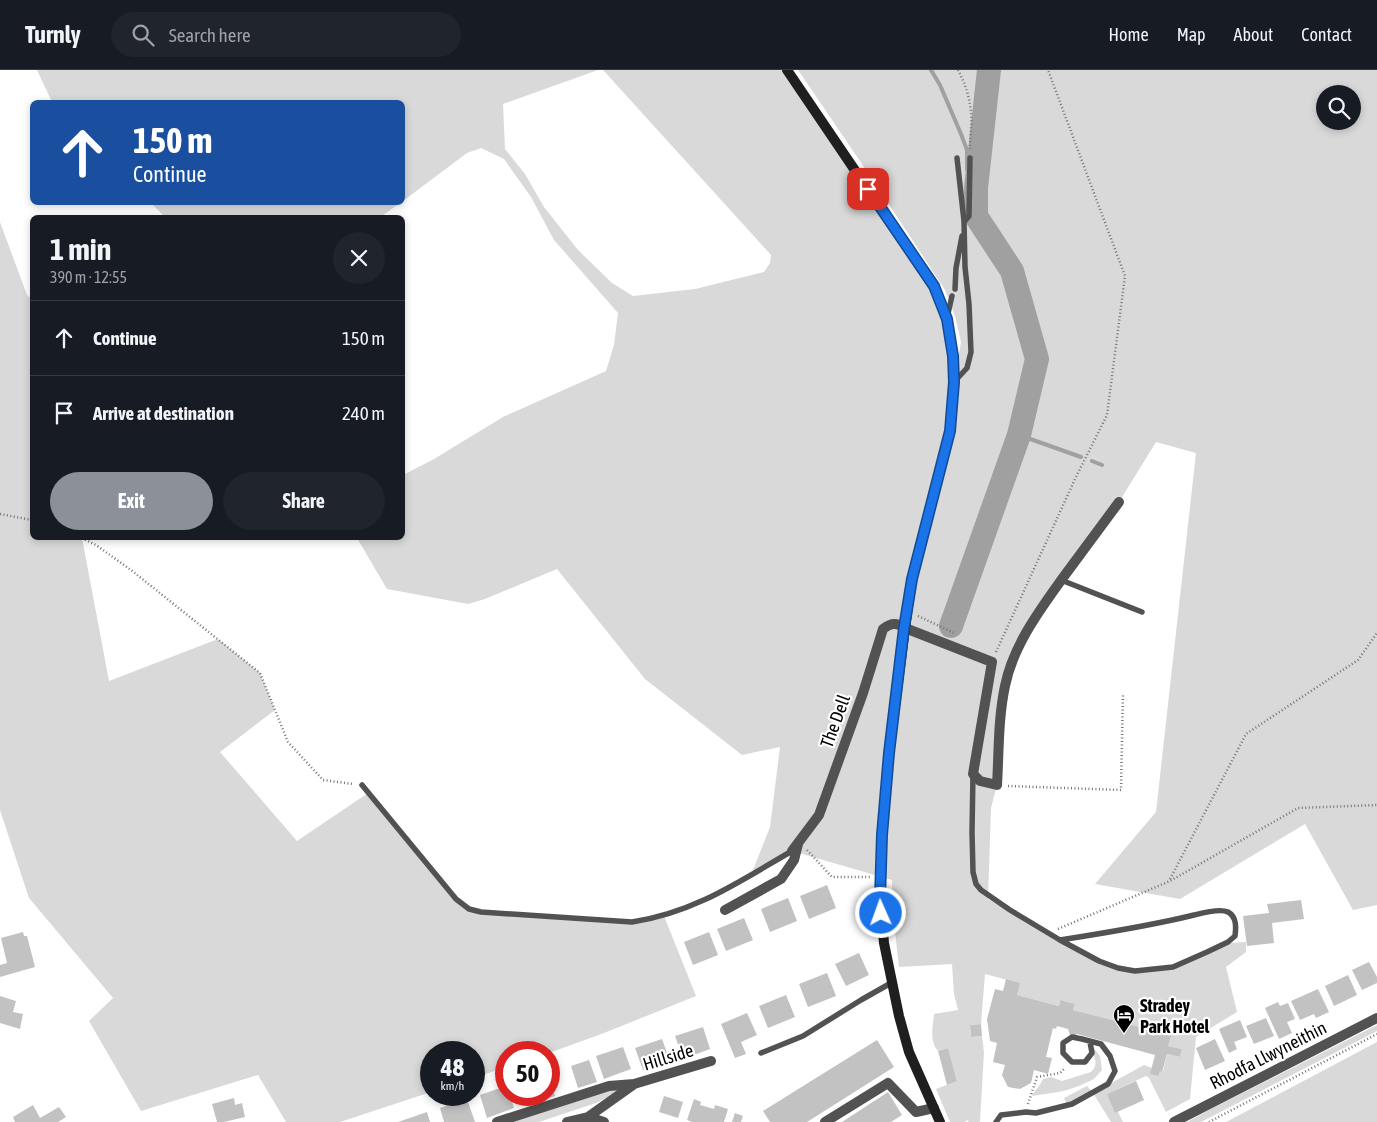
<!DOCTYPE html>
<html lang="en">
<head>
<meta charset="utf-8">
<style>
	:root { --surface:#171b24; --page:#20242c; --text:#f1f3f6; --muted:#9ea1a6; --line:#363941; --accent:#8c9099 }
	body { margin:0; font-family:"Asap Condensed",sans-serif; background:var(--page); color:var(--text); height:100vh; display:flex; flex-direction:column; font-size:19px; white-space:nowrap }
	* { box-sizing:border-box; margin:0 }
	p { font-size:16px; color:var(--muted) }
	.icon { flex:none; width:28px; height:28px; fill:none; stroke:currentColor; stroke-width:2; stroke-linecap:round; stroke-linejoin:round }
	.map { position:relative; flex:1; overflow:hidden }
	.details { position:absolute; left:30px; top:145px; width:375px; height:325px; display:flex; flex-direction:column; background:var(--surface); border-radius:8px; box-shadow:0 2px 8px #0003 }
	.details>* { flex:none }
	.guide { position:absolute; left:30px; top:30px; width:375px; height:105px; border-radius:8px; box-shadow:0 2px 8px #0003; background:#1a4fa0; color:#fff; overflow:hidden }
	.fabs { position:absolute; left:1316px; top:15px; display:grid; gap:10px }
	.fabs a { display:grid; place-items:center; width:45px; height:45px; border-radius:50%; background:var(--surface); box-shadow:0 2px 8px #0003; font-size:25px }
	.speed { position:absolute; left:420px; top:971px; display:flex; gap:10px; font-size:25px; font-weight:700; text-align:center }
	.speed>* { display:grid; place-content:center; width:65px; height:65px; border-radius:50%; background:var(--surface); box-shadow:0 2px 8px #0003; line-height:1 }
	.speed small { font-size:12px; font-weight:400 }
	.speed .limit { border:8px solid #d22; background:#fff; color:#111 }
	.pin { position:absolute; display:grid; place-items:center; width:42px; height:42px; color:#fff; margin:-21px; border-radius:10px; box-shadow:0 2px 8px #0006 }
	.me { position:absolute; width:55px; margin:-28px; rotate:358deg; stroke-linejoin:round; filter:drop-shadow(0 0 4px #0008) }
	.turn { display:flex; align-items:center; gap:18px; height:105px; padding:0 20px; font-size:22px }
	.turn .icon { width:65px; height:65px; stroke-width:2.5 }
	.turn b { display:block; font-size:35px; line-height:42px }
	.round { display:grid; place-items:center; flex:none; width:52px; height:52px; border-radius:26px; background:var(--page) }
	.headline { display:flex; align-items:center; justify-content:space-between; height:85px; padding:0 20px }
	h1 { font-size:30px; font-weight:700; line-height:38px }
	.action { display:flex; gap:10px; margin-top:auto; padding:10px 20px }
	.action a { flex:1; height:58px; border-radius:30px; background:var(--accent); color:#fff; font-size:20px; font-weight:700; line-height:58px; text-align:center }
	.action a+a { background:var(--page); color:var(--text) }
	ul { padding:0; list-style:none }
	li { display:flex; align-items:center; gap:15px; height:75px; padding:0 20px; border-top:1px solid var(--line) }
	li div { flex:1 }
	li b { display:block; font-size:19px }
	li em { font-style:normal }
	header { display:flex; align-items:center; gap:30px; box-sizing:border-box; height:70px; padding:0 25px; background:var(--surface); border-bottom:1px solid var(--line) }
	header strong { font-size:24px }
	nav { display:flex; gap:28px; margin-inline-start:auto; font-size:18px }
	.search { width:350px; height:45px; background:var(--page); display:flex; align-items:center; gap:12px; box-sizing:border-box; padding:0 18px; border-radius:28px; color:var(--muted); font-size:19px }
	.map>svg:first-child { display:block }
	.green { fill:#d9d9d9; fill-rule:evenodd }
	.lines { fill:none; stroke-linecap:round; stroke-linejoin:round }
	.stream { stroke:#a0a0a0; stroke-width:4 }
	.river { stroke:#a0a0a0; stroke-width:24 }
	.building { fill:#c2c2c2 }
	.path { stroke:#747474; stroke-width:2.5; stroke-dasharray:1 2.5; stroke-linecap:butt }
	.lane { stroke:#525252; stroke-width:5.5 }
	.street { stroke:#525252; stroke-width:10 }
	.secondary { stroke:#1f1f1f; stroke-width:10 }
	.route-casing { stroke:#114b97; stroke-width:12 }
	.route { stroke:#1a73e8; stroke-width:9 }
	.labels { text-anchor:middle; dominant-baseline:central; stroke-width:4.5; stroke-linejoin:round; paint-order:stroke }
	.street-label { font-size:18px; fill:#000; stroke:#fff }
	.poi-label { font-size:18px; font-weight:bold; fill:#000; stroke:#fff; text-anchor:start }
</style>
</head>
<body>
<header>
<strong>Turnly</strong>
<div class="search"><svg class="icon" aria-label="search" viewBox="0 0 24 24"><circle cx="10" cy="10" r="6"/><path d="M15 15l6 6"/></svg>Search here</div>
<nav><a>Home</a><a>Map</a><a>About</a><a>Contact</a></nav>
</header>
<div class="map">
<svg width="1377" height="1052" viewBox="0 0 1377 1052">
	<rect width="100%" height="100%" fill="#fff"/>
	<path class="green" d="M37,0h561l-95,34 2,45 20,25 19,33 34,43 34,33 21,13 62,-7 69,-17 6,-9 1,-8 -168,-185h184l147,217 13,32 8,60 6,-37 -6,-26 -10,-26 -66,-101 -81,-119h579v835l-24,5 -48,-86 -125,75 -85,-15 61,-72 40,-359 -40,-11 -37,60 -64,86 -44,79 -14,118 -6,23 -3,91 71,42 59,28 55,-1 56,-25 17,-1v10l-20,15 11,45 -41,25 -6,62 -24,13 -17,-34 -3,-2 -39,18 11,18 5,10h-12l-18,-29 -26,12 -3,-7 23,-12 6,7 51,-28 8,3 7,8 1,-5h3l4,-17 13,3 2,-8 -14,-3 2,-11 -97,-25 2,-6 -15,-4 -1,6 -42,-11 2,-12 -34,-9 -4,50 -11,1 1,12 11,-1 2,16 -4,70h-11l-2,-2 -2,2h-15l-14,-33 21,-8 -9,-33 -10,3c-9,-10 -5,-25 -4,-37l24,-4 -4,-16 -2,-30 -53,3 -6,-53 -1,-34 -100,-29 -41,24 19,-48 10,-80 -38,8 -97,-76 -88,-110 -72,30 -17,5 -81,-15 -30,-51h45l1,-63 31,-16 69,-42 103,-46 8,-26 4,-32 -64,-73 -23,-43 -27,-38 -23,-11 -14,5 -64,48 -1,-99h-350zM1325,24h27v27h-27z
		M151,133h249l-21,15 -214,-1z
		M0,152l27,73 5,4v239h51h-1l27,143 109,-42 42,34 15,37 -55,42 77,89 71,-48 88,106 13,10 163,13 32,-6 32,80 -92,37 -55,20 -43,-1v15l-32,11v-26h-43v40l-91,30h-54l-28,-47 -117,36 -52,-90 24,-23 -84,-100 -29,-88z
		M1377,955v6l-176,91h-14l24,-13z
		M1377,972v80h-151z
		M1093,977l7,9 2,14 -8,9 -15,7 -15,5 -32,5c3,-6 8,-10 11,-17l8,-2 11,4 29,-9c8,-8 4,-15 -1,-23z
		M609,1018l7,1v4l-20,10 -57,19h-28z"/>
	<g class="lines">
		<path class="stream" d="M931,0l9,15 21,49 6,16v20
			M975,145l1,1
			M1019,365l62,22
			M1092,391l10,4"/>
		<path class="river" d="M951,556l68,-191 18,-76 -25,-88 -36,-55v-28l13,-118"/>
	</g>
	<path class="building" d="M827,815l9,23 -27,11 -9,-23z
		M788,828l9,23 -27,11 -9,-23z
		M1301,830l3,19 -32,4 2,20 -27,3 -4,-30 26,-3 -2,-9z
		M744,848l9,22 -27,11 -9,-22z
		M23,862l1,4h3l8,31 -35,10v-12l7,-2 -6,-25z
		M709,862l9,23 -25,10 -9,-23z
		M859,883l10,22 -23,11 -11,-22z
		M1369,892l8,15v6l-15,7 -10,-20z
		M827,903l9,23 -28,11 -9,-23z
		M1348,905l9,20 -23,11 -9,-20z
		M1006,909l14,4 -3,12 42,11 1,-6 15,4 -2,6 98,25 -3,11 14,3 -2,8 -13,-3 -5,18 -2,-1 -1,5 -9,-2 5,-19 -78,-21 -2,2 -5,-1 -2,-6 -11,-3 -1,3 -3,-1 -7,29 6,1 -4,16 -14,-4 -3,13 -11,6 -12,-2 -6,-12 3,-10 -12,-3 4,-19 -7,-2 -3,-22 8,-30 8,2z
		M1318,919l11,23 -13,6 -2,-4 -14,6 -9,-19z
		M786,925l9,22 -27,11 -9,-22z
		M0,926l16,5 -3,11 10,2 -3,15 -20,-6z
		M1278,932l2,4 8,-3 7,16 -8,3 5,11 -13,6 -14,-31z
		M747,943l10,22 -16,7 5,12 -11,4 -14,-34z
		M1266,948l8,18 -20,8 -8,-18z
		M1240,950l7,17 -13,5 3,7 -8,4 -10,-24z
		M981,954l1,12 -11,1 -1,-12z
		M703,957l7,22 -27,10 -8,-23z
		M662,969l8,22 -27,9 -8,-22z
		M1215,969l10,22 -20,9 -9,-22z
		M877,970l17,27 -87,55h-37l-7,-11z
		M623,977l8,22 -27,10 -8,-23z
		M948,978l9,33 -10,4 -9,-34z
		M589,990l8,22 -19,6 -7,-22z
		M549,1010l6,16 -28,9 -3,-10h25z
		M1136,1011l8,19 -29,13 -8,-19z
		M506,1016v9h4l4,13 -27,10 -7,-23z
		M888,1022l14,23 -11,7h-49z
		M664,1026l19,6 -5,16 -19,-6z
		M234,1028l1,7 7,-2 3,14 -21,5h-7l-5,-18z
		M467,1029l8,23h-31l-4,-14z
		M694,1029l7,3 -1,3 14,4 1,-4 13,4 -4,13h-32l-5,-2z
		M33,1035l7,13 19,-11 7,10 -8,5h-43l-2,-5z
		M427,1042l3,10h-32z
		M735,1043l8,3 -2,6h-9z"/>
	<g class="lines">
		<path class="path" d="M958,0c7,13 12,28 13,43 1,11 -1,24 -1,36
			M0,444l32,6
			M82,468l14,7 35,25 129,103 28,69 35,38 30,4
			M918,546l38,18
			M996,582l79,-173 32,-64 18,-139 -77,-206
			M1008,716l113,4 2,-97
			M807,780l25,27h38
			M1170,809l76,-145 112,-74 19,-27
			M1058,859l112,-48 128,-73 79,-3
			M1028,1034l9,-27 23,-4 5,-5
			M1209,1052l168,-88"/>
		<path class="lane" d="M964,152l5,-6 1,-58
			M955,219l1,-21 6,-32
			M947,248l5,-22
			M954,312l13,-14 4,-16 -2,-48 -4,-37 -1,-46 -7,-63
			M1061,510l81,32
			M973,704l-1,58 1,40 3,12 5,6 29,20 50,30 39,21 19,7 17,3 38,-4 34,-15 21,-10 7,-6c1,-8 2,-19 -7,-24 -8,-4 -26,1 -34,3 -44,11 -89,18 -134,25
			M362,715l94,114 13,10 12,3 151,10c62,-9 108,-41 160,-71
			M761,983l42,-17 58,-36 30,-17
			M996,1052l5,-7 25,-3 10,1 36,-9 36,-20 7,-13 -5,-15 -9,-12 -19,-5 -10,-2 -9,6v10l9,9h13l7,-9 -2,-11"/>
		<path class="street" d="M792,781l27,-36 44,-122 20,-64c8,-6 13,-7 22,-1l87,34 -19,112 7,7 17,4c2,-33 1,-66 8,-99 8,-40 34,-75 57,-107 19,-26 38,-51 57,-77
			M725,840l56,-31 13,-19 4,-16
			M588,1047l16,5
			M497,1052l112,-36 25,-2 77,-23
			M567,1052l21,-5 45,-32
			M825,1052l63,-39 28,29 18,-4
			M1174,1052l203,-104"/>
		<path class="secondary" d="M787,0l147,217 13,32 6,37 1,26 -4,49 -38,148 -7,49 -16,125 -7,82 -2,63 4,45 15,73 10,36 31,70"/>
	</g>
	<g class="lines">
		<g class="route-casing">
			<path id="route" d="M868,119l66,97 13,33 6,37 1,26 -4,49 -38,148 -8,49 -15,125 -7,82 -2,63 1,15"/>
		</g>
		<use href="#route" class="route"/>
	</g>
	<defs>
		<g id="hotel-pin" transform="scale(1.125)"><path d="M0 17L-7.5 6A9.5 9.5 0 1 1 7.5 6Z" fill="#000" stroke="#fff"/><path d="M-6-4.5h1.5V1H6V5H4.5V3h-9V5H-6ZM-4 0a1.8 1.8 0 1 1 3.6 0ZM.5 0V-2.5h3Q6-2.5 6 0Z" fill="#fff"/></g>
	</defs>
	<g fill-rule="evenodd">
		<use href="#hotel-pin" x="1124" y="945"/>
	</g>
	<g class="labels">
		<g class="street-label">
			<text transform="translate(835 651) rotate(-70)">The Dell</text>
			<text transform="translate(1268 985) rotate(-27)">Rhodfa Llwyneithin</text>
			<text transform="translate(668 987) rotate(-17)">Hillside</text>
		</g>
		<g class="poi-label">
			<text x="1140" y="935">Stradey<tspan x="1140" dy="21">Park Hotel</tspan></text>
		</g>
	</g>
</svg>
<div class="fabs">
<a><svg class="icon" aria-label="search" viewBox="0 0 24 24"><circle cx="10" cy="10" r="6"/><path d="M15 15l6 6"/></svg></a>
</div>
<div class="speed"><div>48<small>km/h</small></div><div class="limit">50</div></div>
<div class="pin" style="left:868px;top:119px;background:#d93025"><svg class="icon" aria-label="arrive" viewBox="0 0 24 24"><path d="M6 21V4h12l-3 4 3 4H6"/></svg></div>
<svg class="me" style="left:881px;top:843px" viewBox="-20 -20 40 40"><circle r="17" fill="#1a73e8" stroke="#fff" stroke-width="3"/><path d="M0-11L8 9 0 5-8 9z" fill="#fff"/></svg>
<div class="guide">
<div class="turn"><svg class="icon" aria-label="ahead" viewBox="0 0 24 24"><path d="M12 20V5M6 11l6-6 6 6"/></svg><div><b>150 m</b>Continue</div></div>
</div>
<section class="details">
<div class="headline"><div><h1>1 min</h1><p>390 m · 12:55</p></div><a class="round"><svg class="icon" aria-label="close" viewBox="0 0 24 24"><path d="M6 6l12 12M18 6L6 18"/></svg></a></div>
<ul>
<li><svg class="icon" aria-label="ahead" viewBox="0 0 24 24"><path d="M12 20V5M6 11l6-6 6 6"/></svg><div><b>Continue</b></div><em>150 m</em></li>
<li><svg class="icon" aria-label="arrive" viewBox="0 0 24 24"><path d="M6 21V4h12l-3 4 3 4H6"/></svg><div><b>Arrive at destination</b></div><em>240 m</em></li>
</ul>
<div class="action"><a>Exit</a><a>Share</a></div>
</section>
</div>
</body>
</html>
